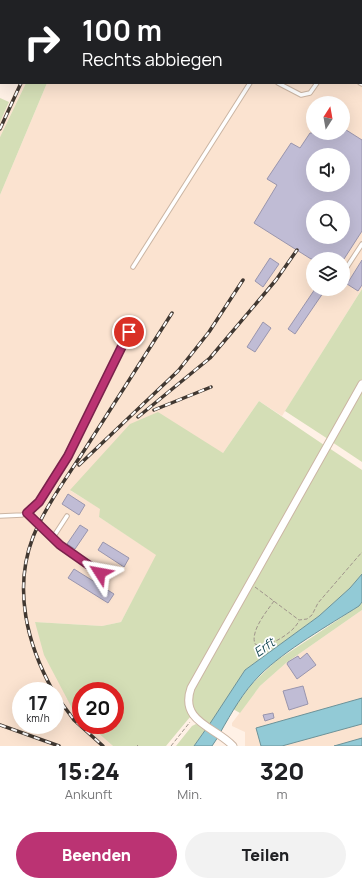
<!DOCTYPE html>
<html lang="de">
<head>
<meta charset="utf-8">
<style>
	:root { --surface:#fff; --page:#f2f2f2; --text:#202124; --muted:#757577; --accent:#bb3373 }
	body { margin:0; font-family:Manrope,sans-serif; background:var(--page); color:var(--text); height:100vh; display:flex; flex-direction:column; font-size:15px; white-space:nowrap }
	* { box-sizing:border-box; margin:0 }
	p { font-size:13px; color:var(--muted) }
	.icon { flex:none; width:22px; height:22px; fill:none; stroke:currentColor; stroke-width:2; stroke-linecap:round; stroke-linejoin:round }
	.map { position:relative; height:746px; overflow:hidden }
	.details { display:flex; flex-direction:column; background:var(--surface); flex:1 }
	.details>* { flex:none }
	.guide { position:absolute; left:0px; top:0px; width:362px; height:84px; box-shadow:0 4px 16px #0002; background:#202124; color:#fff; overflow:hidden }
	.needle { width:26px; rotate:11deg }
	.buttons { position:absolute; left:306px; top:96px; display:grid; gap:8px }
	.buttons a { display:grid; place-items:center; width:44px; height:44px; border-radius:50%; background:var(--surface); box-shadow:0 4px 16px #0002; font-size:20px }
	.speed { position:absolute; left:12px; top:682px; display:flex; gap:8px; font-size:20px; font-weight:700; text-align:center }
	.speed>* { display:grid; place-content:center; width:52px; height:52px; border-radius:50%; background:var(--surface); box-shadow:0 4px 16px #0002; line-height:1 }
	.speed small { font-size:10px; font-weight:400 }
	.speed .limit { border:6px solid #d22; background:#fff; color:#111 }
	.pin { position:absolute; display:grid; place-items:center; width:34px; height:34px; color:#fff; margin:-17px; border:2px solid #fff; border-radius:50%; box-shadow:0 1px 4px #0007 }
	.me { position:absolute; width:44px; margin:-22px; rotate:304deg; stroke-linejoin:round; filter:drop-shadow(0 0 3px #0008) }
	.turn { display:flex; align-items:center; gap:14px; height:84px; padding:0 16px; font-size:18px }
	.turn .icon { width:52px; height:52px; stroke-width:2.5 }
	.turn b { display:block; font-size:28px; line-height:34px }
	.eta { display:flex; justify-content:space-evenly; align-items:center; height:68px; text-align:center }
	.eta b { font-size:24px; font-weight:800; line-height:28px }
	.action { display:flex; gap:8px; margin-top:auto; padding:8px 16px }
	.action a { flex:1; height:46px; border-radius:24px; background:var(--accent); color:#fff; font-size:16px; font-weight:800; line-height:46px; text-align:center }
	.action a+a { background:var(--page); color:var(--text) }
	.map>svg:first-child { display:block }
	.built { fill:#fbe3d0; fill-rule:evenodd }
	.green { fill:#d4deb6 }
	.water { fill:#92cad6; stroke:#6d9298 }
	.building { fill:#c0bcd5; stroke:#9995ad; fill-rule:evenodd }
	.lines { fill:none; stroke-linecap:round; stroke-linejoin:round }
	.lane-casing { stroke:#cbb5a3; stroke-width:5.5 }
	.street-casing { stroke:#cbb5a3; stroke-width:9 }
	.path { stroke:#9f948b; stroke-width:1; stroke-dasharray:4 2; stroke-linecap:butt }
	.lane { stroke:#fff; stroke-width:3.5 }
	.street { stroke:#fff; stroke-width:7 }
	.rail-casing { stroke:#413831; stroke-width:3.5 }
	.rail { stroke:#fff; stroke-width:2; stroke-dasharray:6; stroke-linecap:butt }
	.route-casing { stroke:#7a214b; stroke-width:10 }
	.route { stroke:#bb3373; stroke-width:7 }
	.labels { text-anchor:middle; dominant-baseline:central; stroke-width:3.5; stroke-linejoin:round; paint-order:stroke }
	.water-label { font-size:13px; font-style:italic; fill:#1c4d56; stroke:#fff }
</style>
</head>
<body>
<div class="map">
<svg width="362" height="746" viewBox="0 0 362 746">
	<rect width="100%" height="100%" fill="#fff1e6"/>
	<path class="built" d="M92,0h270v289l-80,127 -23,-15 -36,52 -152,38 30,18 -2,8 58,38 -36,67 -19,4 -67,-4 39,90 7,6v7h8l24,21h-113v-551l47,-112h314v-82zM313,103h30v30h-30zM313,155h30v30h-30zM313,207h30v30h-30zM313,259h30v30h-30zM21,691h34v34h-34z
		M19,83h7l-26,54v-15z
		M362,610v136h-117v-14l-13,-6v-3l28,-37 26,-23z"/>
	<path class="green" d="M26,83h21l-47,112v-58z
		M0,98l9,4 -9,20z
		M362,289v90l-34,60 -43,-28z
		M362,389v73l-30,-20z
		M259,401l65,44 -134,241v31l-24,29h-53l-24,-21h26v-34h-34v27l-7,-6 -30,-57 -9,-33 67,4 19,-4 35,-67 -57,-38 1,-8 -30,-19 60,-66 28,-12 65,41z
		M329,448l33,22v104l-12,14 -31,28 -74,54 -36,55c-14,-9 -19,-20 -16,-36z
		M362,602v8l-76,53 -26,23 -20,27 -7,-4 19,-25 24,-23 83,-55z
		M196,724l10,5 -12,17h-18l16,-20z"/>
	<path class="water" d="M362,574v28l-3,4c-30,19 -74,44 -99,69 -17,17 -28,37 -40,58l-11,-8 36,-55 74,-54 31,-28z
		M362,698v26l-80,22h-21l-5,-18z
		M206,729l12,8 -6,9h-18z
		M362,738v8h-28z"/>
	<path class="building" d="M343,128l19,12v91l-18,28h-33l-57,-36 23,-38 -10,-6 24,-36 9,5 10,-15h33zM313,155h30v30h-30zM313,207h30v30h-30z
		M270,258l9,6 -16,23 -8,-6z
		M362,260v25l-4,6 -11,-7z
		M315,289l8,4 -28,41 -7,-5z
		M263,322l8,6 -16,24 -8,-5z
		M68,494l17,11 -6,10 -17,-11z
		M80,525l8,5 -13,19 -8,-5z
		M103,542l26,16 -5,9 -26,-17z
		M74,569l40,25 -6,9 -40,-25z
		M307,653l9,12 -19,14 -10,-15 1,-2 10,-6 2,3z
		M303,686l5,18 -19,6 -6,-19z
		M273,713l1,5 -9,3 -2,-6z"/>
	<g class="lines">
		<g class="lane-casing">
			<path id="lane" d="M167,1l1,-1
				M361,10l1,-1
				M278,83l23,12 9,-2 7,-10
				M360,83l2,1
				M133,267l117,-184
				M343,273l19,-29
				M27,513l33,32 40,28
				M0,516l22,-1 9,-4 8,-9 31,-50 59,-120
				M52,539l15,-23"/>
		</g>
		<g class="street-casing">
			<path id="street" d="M0,3l1,-1
				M233,746c-17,-19 -54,-24 -42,-58l171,-304"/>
		</g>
		<path class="path" d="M11,1l1,-1
			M0,13l1,-1
			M255,587l44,33 8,-1 5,-4 6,-12 44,-51
			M274,601c-7,10 -24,30 -19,43l7,3c12,-4 31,-14 37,-26
			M137,745l1,1
			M171,746l19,-24"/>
		<use href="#lane" class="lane"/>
		<use href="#street" class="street"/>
		<g class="rail-casing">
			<path id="rail" d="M66,1l1,-1
				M0,129l21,-46
				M154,410l57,-23
				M138,417l72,-59 66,-78 21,-30
				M79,465l99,-94 31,-39 34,-52
				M53,691c-26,-47 -40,-102 -20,-154 13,-32 35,-61 54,-91 28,-44 57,-89 85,-133
				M55,694l19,26 29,26
				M0,725l59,21"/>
		</g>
		<use href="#rail" class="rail"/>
	</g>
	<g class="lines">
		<g class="route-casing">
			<path id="route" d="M100,573l-40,-28 -33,-32 12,-11 29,-46 61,-124"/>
		</g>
		<use href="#route" class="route"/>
	</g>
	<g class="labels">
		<g class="water-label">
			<text transform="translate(264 647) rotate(-35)">Erft</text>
		</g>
	</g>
</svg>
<div class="buttons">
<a><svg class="needle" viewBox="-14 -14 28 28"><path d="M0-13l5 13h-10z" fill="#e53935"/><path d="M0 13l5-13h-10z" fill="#757577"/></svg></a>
<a><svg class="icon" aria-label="sound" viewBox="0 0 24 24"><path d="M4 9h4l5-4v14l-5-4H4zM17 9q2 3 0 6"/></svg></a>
<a><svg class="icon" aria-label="search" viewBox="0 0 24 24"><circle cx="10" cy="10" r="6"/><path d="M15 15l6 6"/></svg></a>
<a><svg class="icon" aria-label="layers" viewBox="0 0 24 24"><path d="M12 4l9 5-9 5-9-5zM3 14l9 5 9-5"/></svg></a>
</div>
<div class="speed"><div>17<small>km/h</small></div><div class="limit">20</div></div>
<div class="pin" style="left:129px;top:332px;background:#d93025"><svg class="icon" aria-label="arrive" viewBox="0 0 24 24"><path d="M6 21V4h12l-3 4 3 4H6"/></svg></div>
<svg class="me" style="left:100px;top:573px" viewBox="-20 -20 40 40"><path d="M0-17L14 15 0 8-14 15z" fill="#bb3373" stroke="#fff" stroke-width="4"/></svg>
<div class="guide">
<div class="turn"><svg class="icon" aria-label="right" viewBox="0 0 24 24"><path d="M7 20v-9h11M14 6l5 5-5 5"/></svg><div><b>100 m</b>Rechts abbiegen</div></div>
</div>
</div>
<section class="details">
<div class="eta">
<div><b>15:24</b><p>Ankunft</p></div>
<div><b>1</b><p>Min.</p></div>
<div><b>320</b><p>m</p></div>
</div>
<div class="action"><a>Beenden</a><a>Teilen</a></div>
</section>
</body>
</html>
